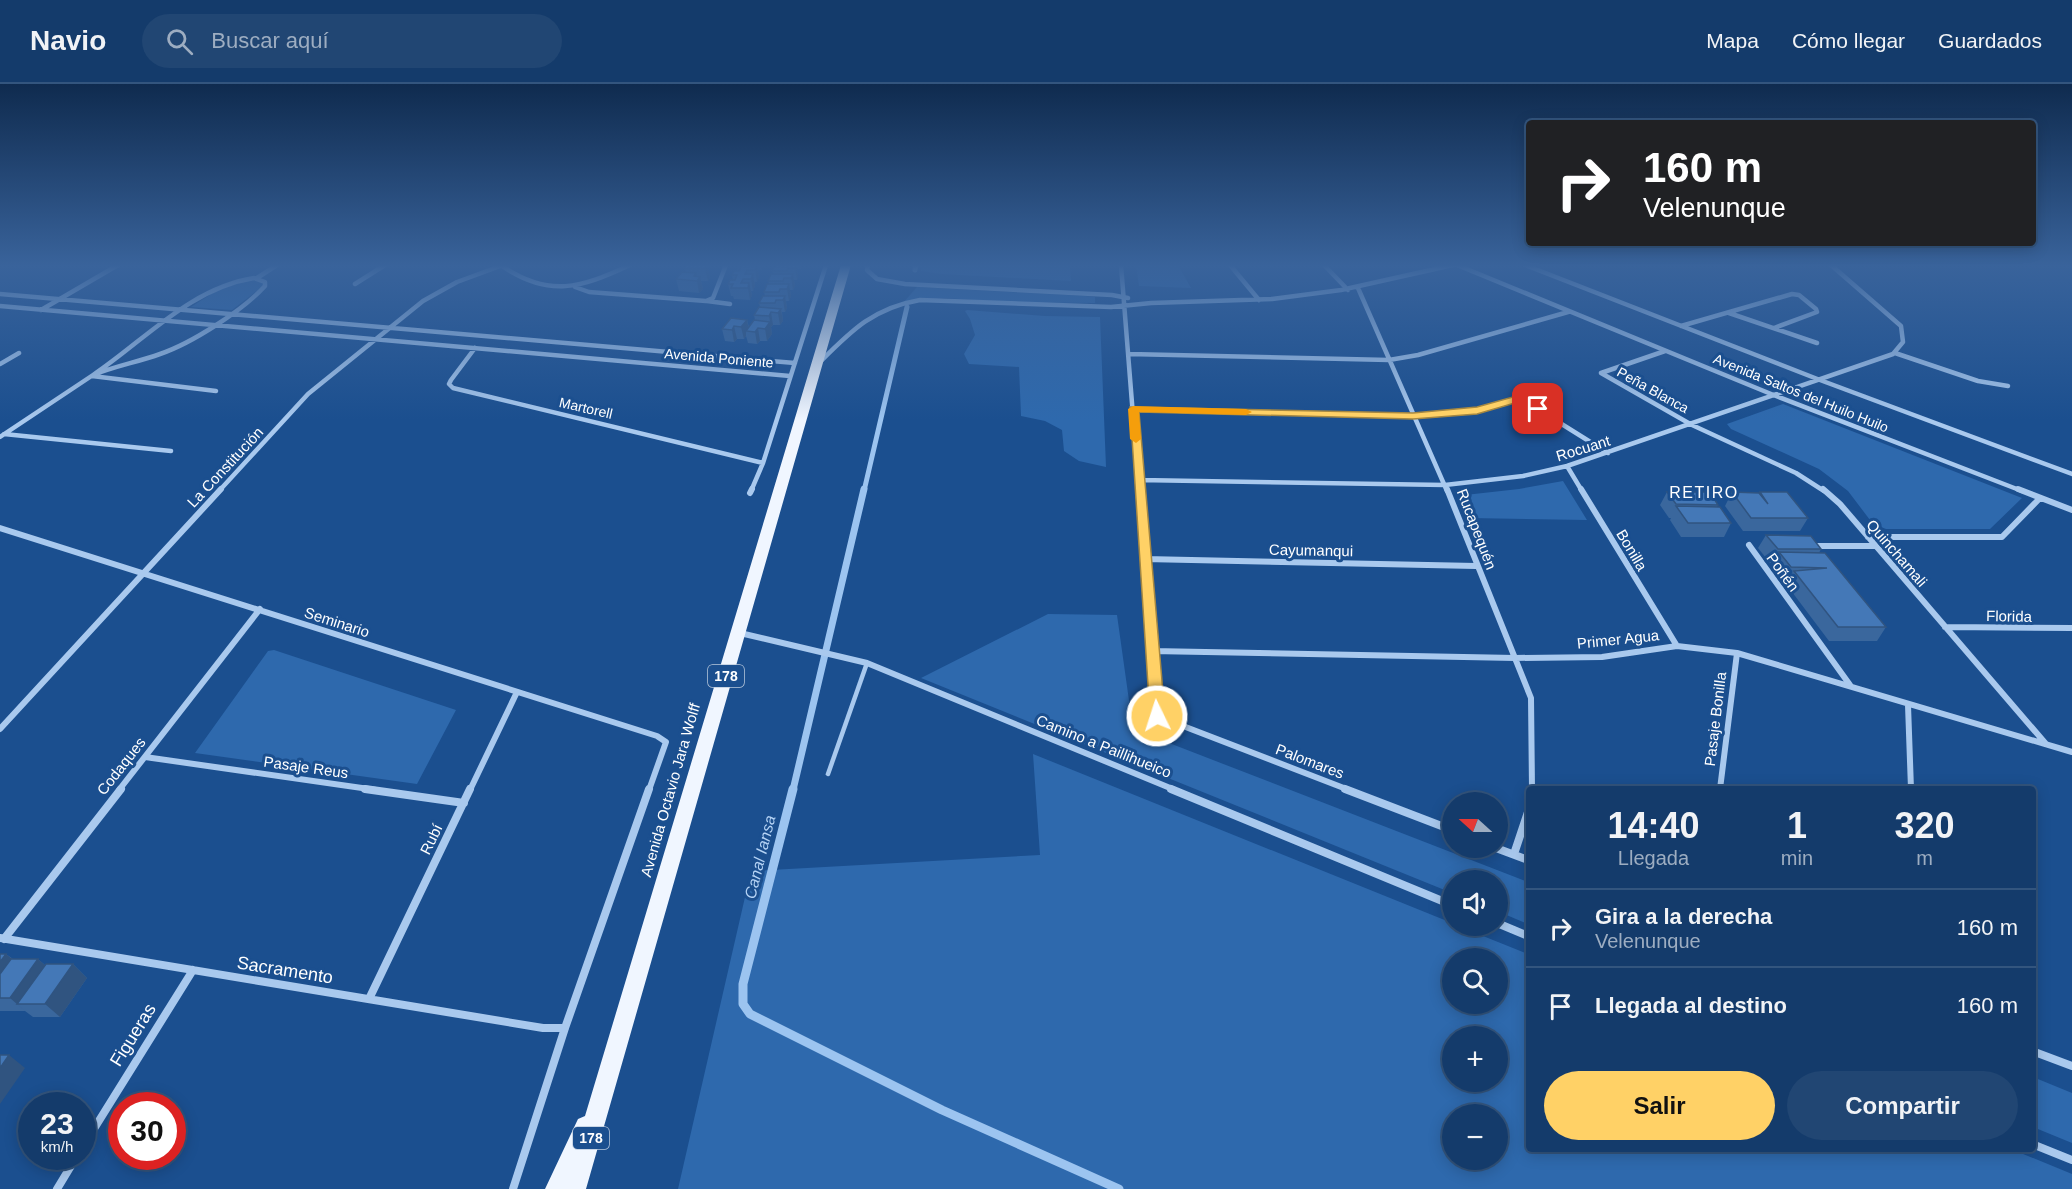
<!DOCTYPE html>
<html lang="es">
<head>
<meta charset="utf-8">
<style>
	:root { --surface:#143b6b; --page:#214673; --text:#f1f3f6; --muted:#9dadc1; --line:#33557e; --accent:#ffd166 }
	body { margin:0; font-family:Arial,sans-serif; background:var(--page); color:var(--text); height:100vh; display:flex; flex-direction:column; font-size:22px; white-space:nowrap }
	* { box-sizing:border-box; margin:0 }
	p { font-size:20px; color:var(--muted) }
	.icon { flex:none; width:33px; height:33px; fill:none; stroke:currentColor; stroke-width:2; stroke-linecap:round; stroke-linejoin:round }
	.map { position:relative; flex:1; overflow:hidden }
	.details { position:absolute; left:1526px; top:702px; width:510px; height:366px; display:flex; flex-direction:column; background:var(--surface); border-radius:6px; box-shadow:0 3px 15px #0003,0 0 0 2px var(--line) }
	.details>* { flex:none }
	.guide { position:absolute; left:1526px; top:36px; width:510px; height:126px; border-radius:6px; box-shadow:0 3px 15px #0003,0 0 0 2px var(--line); background:#202124; color:#fff; overflow:hidden }
	.needle { width:39px; rotate:291deg }
	.controls { position:absolute; left:1442px; top:708px; display:grid; gap:12px }
	.controls a { display:grid; place-items:center; width:66px; height:66px; border-radius:50%; background:var(--surface); box-shadow:0 3px 15px #0003,0 0 0 2px var(--line); font-size:30px }
	.speed { position:absolute; left:18px; top:1008px; display:flex; gap:12px; font-size:30px; font-weight:700; text-align:center }
	.speed>* { display:grid; place-content:center; width:78px; height:78px; border-radius:50%; background:var(--surface); box-shadow:0 3px 15px #0003,0 0 0 2px var(--line); line-height:1 }
	.speed small { font-size:15px; font-weight:400 }
	.speed .limit { border:9px solid #d22; background:#fff; color:#111 }
	.pin { position:absolute; display:grid; place-items:center; width:51px; height:51px; color:#fff; margin:-26px; border-radius:12px; box-shadow:0 3px 9px #0006 }
	.me { position:absolute; width:66px; margin:-33px; rotate:356deg; stroke-linejoin:round; filter:drop-shadow(0 0 4px #0008) }
	.turn { display:flex; align-items:center; gap:21px; height:126px; padding:0 18px; font-size:27px }
	.turn .icon { width:78px; height:78px; stroke-width:2.5 }
	.turn b { display:block; font-size:42px; line-height:51px }
	.eta { display:flex; justify-content:space-evenly; align-items:center; height:102px; text-align:center }
	.eta b { font-size:36px; font-weight:600; line-height:42px }
	.primary-button { display:flex; gap:12px; margin-top:auto; padding:12px 18px }
	.primary-button a { flex:1; height:69px; border-radius:36px; background:var(--accent); color:#111; font-size:24px; font-weight:600; line-height:69px; text-align:center }
	.primary-button a+a { background:var(--page); color:var(--text) }
	ul { padding:0; list-style:none }
	li { display:flex; align-items:center; gap:18px; height:78px; padding:0 18px; border-top:2px solid var(--line) }
	li div { flex:1 }
	li b { display:block; font-size:22px }
	li em { font-style:normal }
	header { display:flex; align-items:center; gap:36px; box-sizing:border-box; height:84px; padding:0 30px; background:var(--surface); border-bottom:2px solid var(--line) }
	header strong { font-size:28px }
	nav { display:flex; gap:33px; margin-inline-start:auto; font-size:21px }
	.search { width:420px; height:54px; background:var(--page); display:flex; align-items:center; gap:15px; box-sizing:border-box; padding:0 21px; border-radius:33px; color:var(--muted); font-size:22px }
	.map>svg:first-child { display:block }
	.green { fill:#2e69ad; fill-rule:evenodd }
	.lines { fill:none; stroke-linecap:round; stroke-linejoin:round }
	.stream-far2 { stroke:#9cc4f0; stroke-width:5 }
	.stream-far1 { stroke:#9cc4f0; stroke-width:7 }
	.stream { stroke:#9cc4f0; stroke-width:9 }
	.lane { stroke:#a9c9ee; stroke-width:4.5 }
	.street-far2 { stroke:#a9c9ee; stroke-width:4.5 }
	.street-far1 { stroke:#a9c9ee; stroke-width:6 }
	.street { stroke:#a9c9ee; stroke-width:8 }
	.primary { fill:#f0f6ff; fill-rule:evenodd }
	.wall { fill:#3a679d }
	.shaded-wall { fill:#305480 }
	.building { fill:#4478b7; stroke:#305480; stroke-width:1.5 }
	.route { fill:#ffd166; stroke:#a68842; stroke-width:1.5 }
	.slow { fill:#f59e0b }
	.labels { text-anchor:middle; dominant-baseline:central; stroke-width:6; stroke-linejoin:round; paint-order:stroke }
	.far-street-label { font-size:14px; fill:#fff; stroke:#1b4f8f }
	.shield { fill:#1b4f8f; stroke:#bbcadd; stroke-width:1.5 }
	.shield-label { font-size:14px; font-weight:bold; fill:#fff }
	.street-label { font-size:15px; fill:#fff; stroke:#1b4f8f }
	.neighbourhood-label { font-size:16px; letter-spacing:1.5px; fill:#fff; stroke:#1b4f8f }
	.water-label { font-size:16px; font-style:italic; fill:#b5d3f5; stroke:#1b4f8f }
	.near-street-label { font-size:18px; fill:#fff; stroke:#1b4f8f }
</style>
</head>
<body>
<header>
<strong>Navio</strong>
<div class="search"><svg class="icon" aria-label="search" viewBox="0 0 24 24"><circle cx="10" cy="10" r="6"/><path d="M15 15l6 6"/></svg>Buscar aquí</div>
<nav><a>Mapa</a><a>Cómo llegar</a><a>Guardados</a></nav>
</header>
<div class="map">
<svg width="2072" height="1105" viewBox="0 0 2072 1105">
	<rect width="100%" height="100%" fill="#1b4f8f"/>
	<path class="green" d="M920,181h150l1,16 -130,-7 -20,-3z
		M1136,181h42l13,23 -52,-2z
		M249,195l14,3v4l-31,24 -41,-3 25,-16z
		M917,203l168,9 10,1v6l-91,-1 -59,-4 -42,5z
		M967,226l78,6 55,1 6,150 -27,-6 -15,-10 -2,-21 -17,-9 -24,-5 -2,-49 -50,-3 -5,-10 11,-19 -5,-16 -5,-8z
		M1783,320l239,94 -32,31h-104l-13,-5 -25,-33 -29,-22 -88,-40 -4,-5z
		M1563,397l24,39 -117,-2 -10,-20 5,-3 54,-6z
		M1048,530l69,1 16,114 395,153v42l-31,-13v-31h-45v13l-531,-215z
		M274,566l182,60 -39,74 -222,-31 73,-102z
		M1033,670l419,169v3h6l70,28v195h483l61,25v15h-1394l73,-318 289,-16zM1452,874h45v46h-45zM1452,952h45v46h-45zM1497,1030v46h-45v-46z
		M2033,993l39,16v50l-39,-16z"/>
	<g class="lines">
		<path class="stream-far2" d="M915,186l1,-5
			M864,407l43,-184"/>
		<path class="stream-far1" d="M793,706l71,-301"/>
		<path class="stream" d="M793,705l-50,195v20l7,10 192,96 177,79"/>
		<path class="lane" d="M828,690l39,-111"/>
		<path class="street-far2" d="M868,181l-1,5 10,9 28,5 207,11 16,3
			M1121,181l18,226
			M1230,181l29,35
			M1324,181l24,25
			M1457,181l319,131 246,95
			M1525,181l295,115 252,94
			M502,182c47,32 79,22 128,-1
			M254,194l11,4v4c-23,25 -73,57 -105,68 -22,8 -45,12 -67,21 51,-34 97,-87 161,-97z
			M257,194l20,-13
			M355,200l30,-19
			M575,203l14,5 117,9 7,-3 13,-33
			M1358,204l89,203
			M0,210l795,69
			M707,217l23,3
			M0,222l790,70
			M41,226l77,-45
			M1729,229l88,30
			M1681,242l111,-32 7,1 17,14 1,3 -43,16
			M475,264l-24,32 -2,4 4,4 310,75
			M1665,267l-64,22 91,52 104,48 28,18
			M1895,269l83,28 30,5
			M1129,270l260,6 29,-5 150,-43
			M819,279c32,-32 54,-55 101,-63l191,7 40,-4 121,-4 69,-9 112,-25
			M0,280l19,-11
			M92,292l124,15
			M1133,325l280,7 64,-6 43,-12 88,55
			M4,350l167,17
			M0,353l93,-62
			M1567,382l15,25
			M1139,396l306,5 78,-9 44,-10 326,-112 10,-12 -2,-16 -70,-61
			M219,407l89,-97 115,-93 34,-19 46,-17
			M751,407l12,-28 63,-198"/>
		<path class="street-far1" d="M1139,405l18,227 192,74
			M1447,405l84,209 1,91
			M1581,405l96,157
			M1823,405l17,15 206,240
			M2018,405l54,21
			M750,409l2,-4
			M0,444l657,208 9,6 -17,48
			M1868,453h134l38,-39
			M1749,461l101,140
			M1813,462h63
			M1145,475l331,7
			M1945,543l127,1
			M740,549l127,30 308,127
			M1152,567l363,7 87,-1 75,-11 60,7 335,99
			M1908,621l3,84
			M0,645l221,-240
			M145,673l231,33
			M1720,705l17,-136
			M119,706l141,-181
			M470,706l47,-98"/>
		<path class="street" d="M365,705l99,14
			M1171,705l281,116
			M1345,705l107,41
			M1496,764l32,12
			M1514,770l14,-42
			M1497,839l31,13
			M0,854l543,90h22
			M4,855l117,-150
			M369,915l101,-210
			M2032,967l40,15
			M2032,1060l40,16
			M82,1064l111,-178
			M57,1105l20,-33
			M513,1105l52,-161 84,-239"/>
		<path class="primary" d="M841,181h10l-265,924h-41l33,-70 7,-3z"/>
	</g>
	<path class="wall" d="M686,181h25l-3,3 2,9 -2,4h-7l2,8 -4,4 -20,-2 -3,-12 9,-6 -1,-4z
		M737,181h26l-1,5h-4l1,7 -2,5h-2v4l-2,5h-2l1,4 -2,5 -16,-1 -1,-3h-2l-3,-12 5,-4 -1,-5 5,-4z
		M775,181h27l-1,4h-4l1,7 -1,4h-3l1,6 -2,4h-3l1,6 -2,5h-3l1,7 -2,4h-3l1,9 -3,4h-7l-2,2 1,7 -5,7h-7l-3,3 -9,-1 -2,-7 -2,3h-7l-3,3 -9,-1 -3,-12 25,-9 2,7 6,-7 -1,-5 6,-8 -1,-4 6,-7 -1,-4 5,-8 -1,-3 5,-7 -1,-3z
		M1667,408l51,13 -1,2 14,16 -7,14h-43l-11,-17 1,-2h-2l-9,-13z
		M1732,408l27,1 1,-1 48,26 -8,13h-57l-18,-25z
		M1766,451l55,14 -2,4 67,74 -9,14h-48l-43,-57 2,-3 -5,-1 -12,-14 2,-3h-3l-12,-15z
		M0,870h6l7,5h25l7,6 28,-1 14,14 -27,39h-27l-8,-6h-25z"/>
	<path class="shaded-wall" d="M707,181l3,12 -2,4 -3,-12z
		M796,181l2,11 -1,4 -2,-12z
		M757,182l2,11 -2,5 -2,-12z
		M696,189l2,7 2,-3 3,12 -4,4 -2,-12 -3,-5z
		M753,190l2,12 -2,5 -2,-12z
		M793,190l2,12 -2,4 -2,-12z
		M749,199l3,12 -2,5 -2,-12z
		M789,200l2,12 -2,5 -2,-12z
		M785,212l2,12 -2,4 -2,-12z
		M781,225l2,12 -3,4 -2,-12z
		M771,228l2,13 -2,2 1,7 -5,7 -2,-12 5,-7 -1,-6z
		M747,236l2,11h-3v5l-2,3 -3,-12z
		M734,242l3,13 -3,3 -2,-12z
		M758,244l2,13 -3,3 -2,-12z
		M6,870l16,13 -22,29v-34z
		M38,875l15,13 -36,32 8,7 -15,-13z
		M73,880l14,14 -27,39 -15,-13z
		M9,971l16,13 -25,36v-36z"/>
	<path class="building" d="M686,181h21l-2,4h-21z
		M737,181l20,1 -2,4h-8l-2,4h8l-2,5h-8l-2,4h8l-1,5h-17l2,-4h-5l2,-4h5l2,-5h-5l2,-4h5l2,-4h-5z
		M775,181h21l-1,3h-7l-1,3h-15z
		M682,188l14,1 -2,3 6,1 -3,4 -21,-2z
		M771,190h22l-2,4h-7l-1,3h-15z
		M767,200h22l-2,5h-7l-1,3h-15z
		M763,212h22l-2,4h-7l-1,3h-16z
		M759,223l22,2 -3,4 -7,-1 -2,4 -15,-1z
		M731,234l16,2 -6,7 -7,-1 -2,4 -10,-1z
		M754,236l16,2 -5,7 -7,-1 -3,4 -9,-1z
		M1667,408h43l8,13 -42,-1z
		M1732,408l27,1 9,11 -8,-12h27l21,26h-57z
		M1676,422l44,1 11,16h-43z
		M1766,451l45,1 10,13h-43z
		M1779,468l46,1 61,74h-48l-44,-56 33,-3 -36,-1z
		M0,870h6l-6,8z
		M11,875h27l-28,39h-10v-24z
		M46,880h27l-28,40h-28z
		M0,971h9l-9,13z"/>
	<linearGradient id="sky" x2="0" y2="1"><stop stop-color="#0f2b4f"/><stop offset="0.54" stop-color="#39639b"/><stop offset="1" stop-color="#39639b" stop-opacity="0"/></linearGradient>
	<rect width="2072" height="336" fill="url(#sky)"/>
	<path class="route" d="M1520,311l23,14 -5,3 -20,-10 -41,12 -64,5 -274,-7 26,304 -3,4h-10l-2,-4 -20,-309 283,6 64,-6z"/>
	<path class="slow" d="M1133,322l113,3 6,3 -6,3 -107,-3 2,27 -5,4 -6,-4 -2,-30z"/>
	<g class="labels">
		<g class="far-street-label">
			<text transform="translate(719 274) rotate(5)">Avenida Poniente</text>
			<text transform="translate(1653 306) rotate(29)">Peña Blanca</text>
			<text transform="translate(1801 309) rotate(22)">Avenida Saltos del Huilo Huilo</text>
			<text transform="translate(586 324) rotate(13)">Martorell</text>
		</g>
		<g class="shield">
			<rect x="708" y="581" width="36" height="22" rx="4.5"/>
			<rect x="573" y="1043" width="36" height="22" rx="4.5"/>
		</g>
		<g class="shield-label">
			<text x="726" y="592">178</text>
			<text x="591" y="1054">178</text>
		</g>
		<g class="street-label">
			<text transform="translate(1583 364) rotate(-17)">Rocuant</text>
			<text transform="translate(225 383) rotate(-47)">La Constitución</text>
			<text transform="translate(1477 445) rotate(69)">Rucapequén</text>
			<text transform="translate(1311 466) rotate(1)">Cayumanqui</text>
			<text transform="translate(1632 466) rotate(59)">Bonilla</text>
			<text transform="translate(1897 469) rotate(49)">Quinchamali</text>
			<text transform="translate(1783 488) rotate(54)">Poñén</text>
			<text transform="translate(2009 532) rotate(1)">Florida</text>
			<text transform="translate(337 538) rotate(18)">Seminario</text>
			<text transform="translate(1618 555) rotate(-6)">Primer Agua</text>
			<text transform="translate(1715 635) rotate(-83)">Pasaje Bonilla</text>
			<text transform="translate(1104 662) rotate(22)">Camino a Paillihueico</text>
			<text transform="translate(1310 677) rotate(21)">Palomares</text>
			<text transform="translate(121 682) rotate(-52)">Codaques</text>
			<text transform="translate(306 683) rotate(8)">Pasaje Reus</text>
			<text transform="translate(670 706) rotate(-74)">Avenida Octavio Jara Wolff</text>
			<text transform="translate(431 755) rotate(-64)">Rubí</text>
		</g>
		<g class="neighbourhood-label">
			<text x="1704" y="408">RETIRO</text>
		</g>
		<g class="water-label">
			<text transform="translate(760 773) rotate(-76)">Canal Iansa</text>
		</g>
		<g class="near-street-label">
			<text transform="translate(285 886) rotate(9)">Sacramento</text>
			<text transform="translate(133 951) rotate(-58)">Figueras</text>
		</g>
	</g>
</svg>
<div class="controls">
<a><svg class="needle" viewBox="-14 -14 28 28"><path d="M0-13l5 13h-10z" fill="#e53935"/><path d="M0 13l5-13h-10z" fill="#9dadc1"/></svg></a>
<a><svg class="icon" aria-label="sound" viewBox="0 0 24 24"><path d="M4 9h4l5-4v14l-5-4H4zM17 9q2 3 0 6"/></svg></a>
<a><svg class="icon" aria-label="search" viewBox="0 0 24 24"><circle cx="10" cy="10" r="6"/><path d="M15 15l6 6"/></svg></a>
<a>+</a>
<a>−</a>
</div>
<div class="speed"><div>23<small>km/h</small></div><div class="limit">30</div></div>
<div class="pin" style="left:1538px;top:325px;background:#d93025"><svg class="icon" aria-label="arrive" viewBox="0 0 24 24"><path d="M6 21V4h12l-3 4 3 4H6"/></svg></div>
<svg class="me" style="left:1157px;top:632px" viewBox="-20 -20 40 40"><circle r="17" fill="#ffd166" stroke="#fff" stroke-width="3"/><path d="M0-11L8 9 0 5-8 9z" fill="#fff"/></svg>
<div class="guide">
<div class="turn"><svg class="icon" aria-label="right" viewBox="0 0 24 24"><path d="M7 20v-9h11M14 6l5 5-5 5"/></svg><div><b>160 m</b>Velenunque</div></div>
</div>
<section class="details">
<div class="eta">
<div><b>14:40</b><p>Llegada</p></div>
<div><b>1</b><p>min</p></div>
<div><b>320</b><p>m</p></div>
</div>
<ul>
<li><svg class="icon" aria-label="right" viewBox="0 0 24 24"><path d="M7 20v-9h11M14 6l5 5-5 5"/></svg><div><b>Gira a la derecha</b><p>Velenunque</p></div><em>160 m</em></li>
<li><svg class="icon" aria-label="arrive" viewBox="0 0 24 24"><path d="M6 21V4h12l-3 4 3 4H6"/></svg><div><b>Llegada al destino</b></div><em>160 m</em></li>
</ul>
<div class="primary-button"><a>Salir</a><a>Compartir</a></div>
</section>
</div>
</body>
</html>
